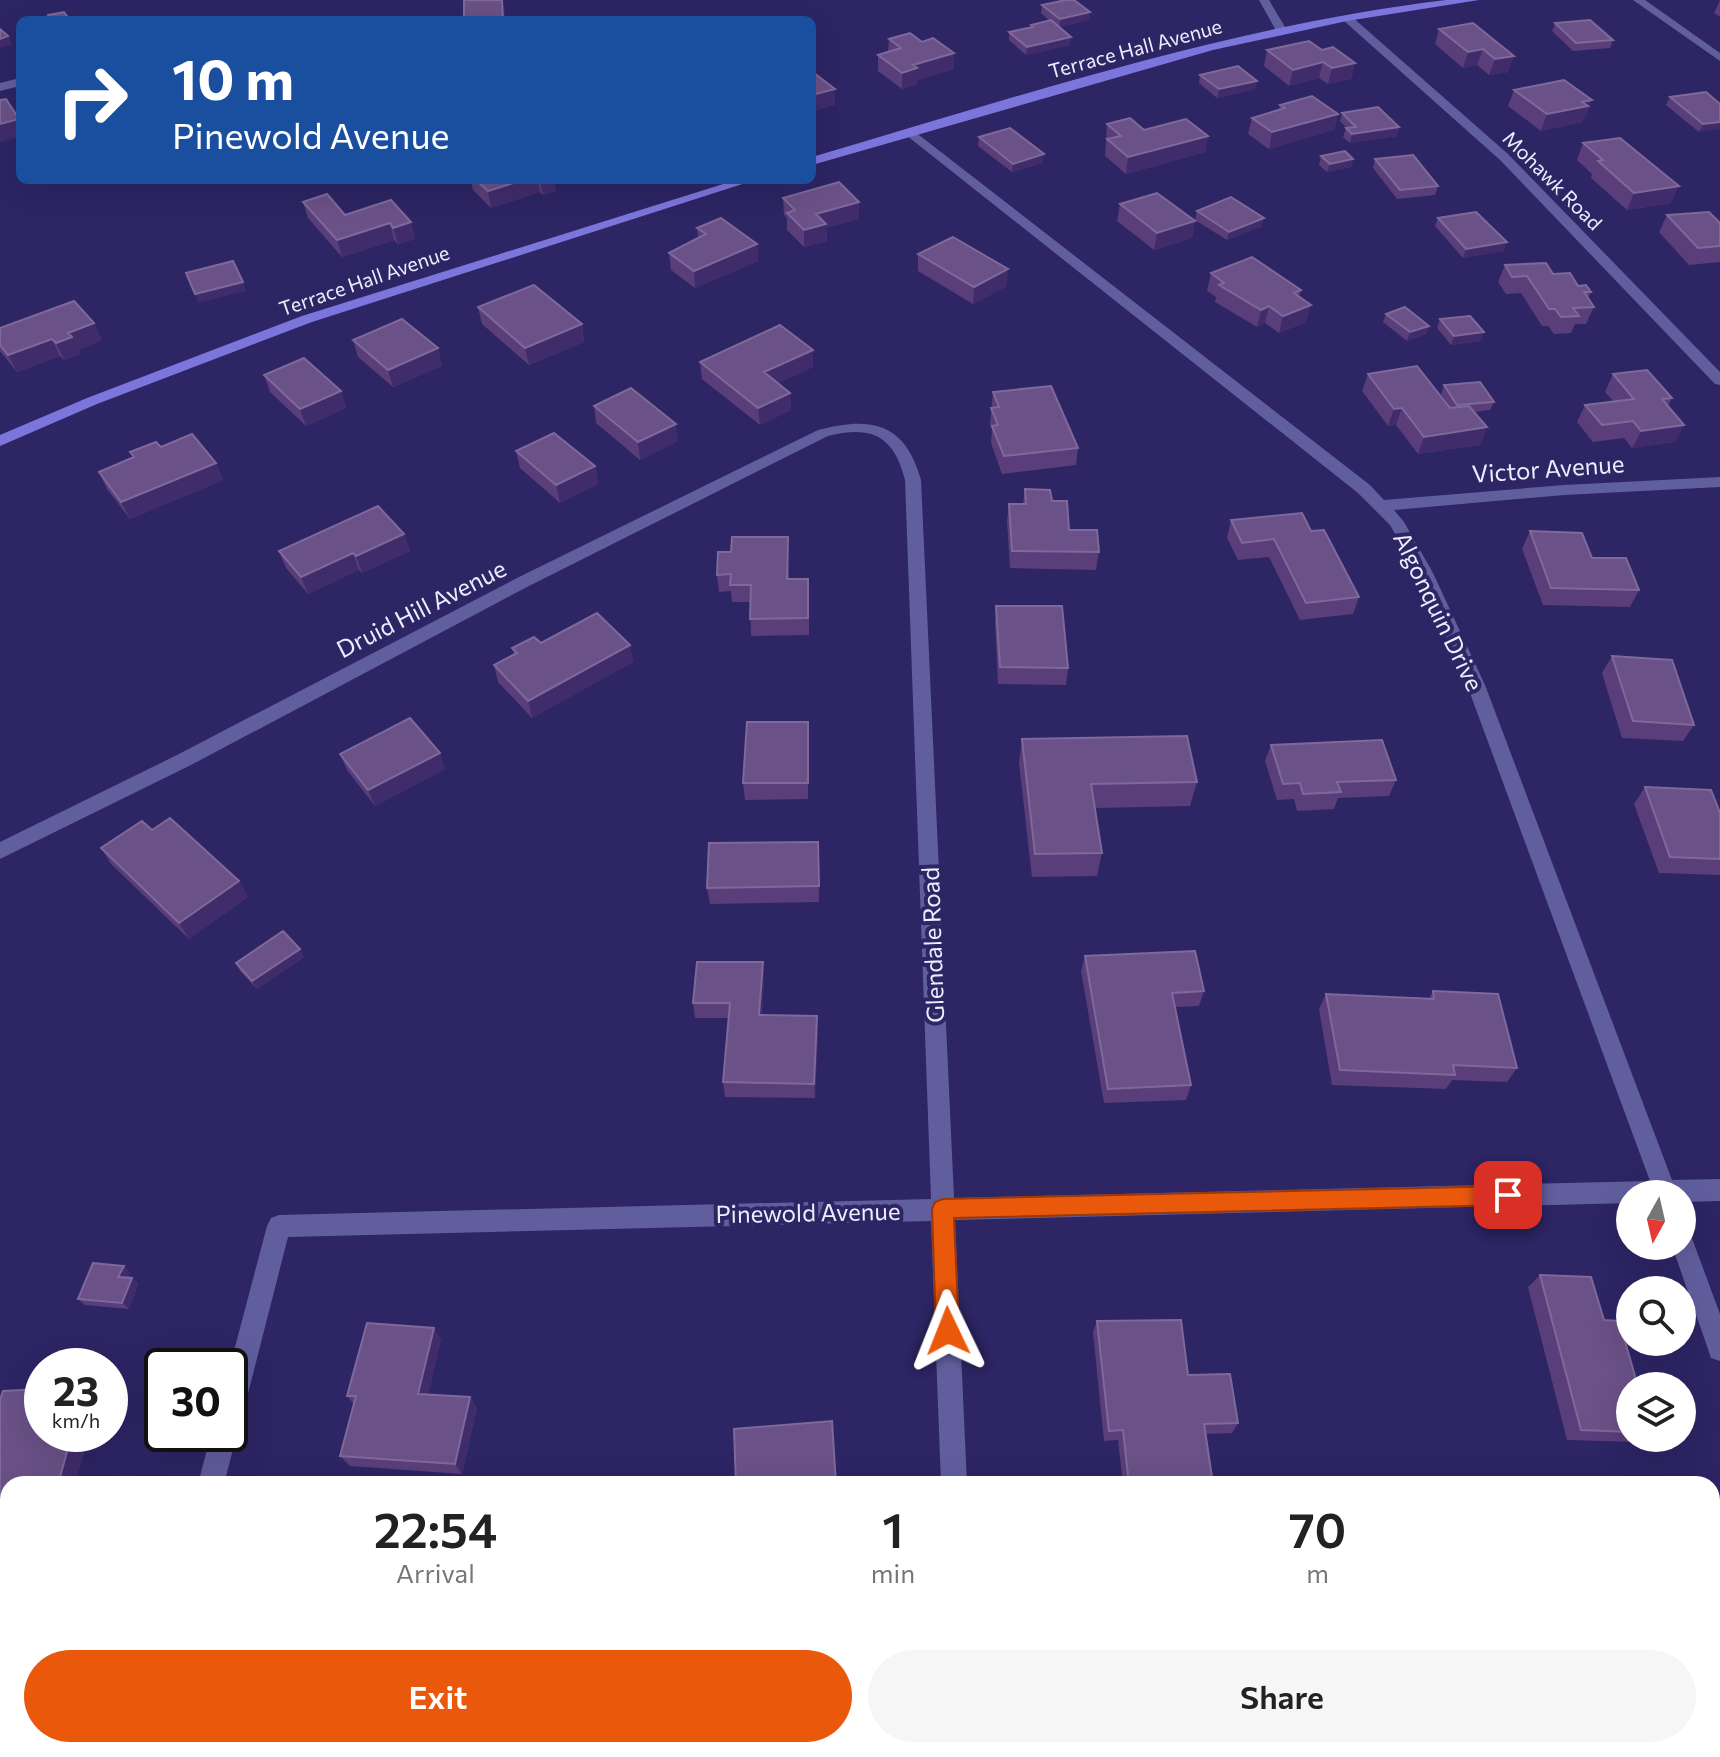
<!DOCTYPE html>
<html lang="en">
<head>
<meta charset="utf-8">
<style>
	:root { --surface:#fff; --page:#f6f6f6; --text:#222; --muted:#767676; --accent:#ea580c }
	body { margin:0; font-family:Commissioner,sans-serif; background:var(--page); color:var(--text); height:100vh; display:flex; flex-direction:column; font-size:30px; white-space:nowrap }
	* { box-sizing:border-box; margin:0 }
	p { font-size:26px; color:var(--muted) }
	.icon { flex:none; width:44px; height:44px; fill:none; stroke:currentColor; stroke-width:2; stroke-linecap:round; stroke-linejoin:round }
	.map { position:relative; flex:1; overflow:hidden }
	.details { position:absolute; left:0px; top:1476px; width:1720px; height:282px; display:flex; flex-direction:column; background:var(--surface); border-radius:24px 24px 0 0; box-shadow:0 8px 32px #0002 }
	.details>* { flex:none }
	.guide { position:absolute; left:16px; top:16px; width:800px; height:168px; border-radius:12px; box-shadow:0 8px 32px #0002; background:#1a4fa0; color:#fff; overflow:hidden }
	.needle { width:52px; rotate:188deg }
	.controls { position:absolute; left:1616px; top:1180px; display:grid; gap:16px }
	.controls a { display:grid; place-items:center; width:80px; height:80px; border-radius:50%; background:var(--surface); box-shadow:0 8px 32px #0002; font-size:40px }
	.speed { position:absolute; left:24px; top:1348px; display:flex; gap:16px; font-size:40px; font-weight:700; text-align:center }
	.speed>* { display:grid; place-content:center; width:104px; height:104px; border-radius:50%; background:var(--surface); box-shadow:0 8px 32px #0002; line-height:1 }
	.speed small { font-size:20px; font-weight:400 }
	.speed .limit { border:4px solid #111; border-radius:12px; background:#fff; color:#111 }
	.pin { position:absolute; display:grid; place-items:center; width:68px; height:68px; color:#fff; margin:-34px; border-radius:16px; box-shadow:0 4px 12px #0006 }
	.me { position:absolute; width:88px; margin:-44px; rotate:358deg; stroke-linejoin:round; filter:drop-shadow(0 0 6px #0008) }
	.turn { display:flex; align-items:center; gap:28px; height:168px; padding:0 24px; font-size:36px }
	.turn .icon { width:104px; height:104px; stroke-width:2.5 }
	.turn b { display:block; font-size:56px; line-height:68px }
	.eta { display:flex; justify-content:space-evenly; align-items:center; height:136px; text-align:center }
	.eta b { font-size:48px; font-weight:600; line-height:56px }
	.primary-button { display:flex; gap:16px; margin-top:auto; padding:16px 24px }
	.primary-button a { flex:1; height:92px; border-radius:48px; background:var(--accent); color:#fff; font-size:32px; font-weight:600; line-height:92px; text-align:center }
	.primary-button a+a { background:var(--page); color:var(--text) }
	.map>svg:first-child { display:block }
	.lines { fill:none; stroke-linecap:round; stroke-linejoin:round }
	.street { fill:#615e9e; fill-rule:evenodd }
	.secondary { fill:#7c76dc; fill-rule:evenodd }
	.wall { fill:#5a3e79 }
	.shaded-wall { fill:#412c6b }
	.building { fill:#6a5187; stroke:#7e699a; stroke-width:2 }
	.route { fill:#ea580c; stroke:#983908; stroke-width:2 }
	.labels { text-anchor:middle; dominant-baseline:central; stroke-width:8; stroke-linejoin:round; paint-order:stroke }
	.far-street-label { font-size:20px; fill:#ededfd; stroke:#2d2564 }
	.street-label { font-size:24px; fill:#ededfd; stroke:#2d2564 }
</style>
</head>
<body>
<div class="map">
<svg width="1720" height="1757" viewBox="0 0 1720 1757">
	<rect width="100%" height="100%" fill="#2d2564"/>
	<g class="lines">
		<path class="street" d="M1259,0h10l19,32 -2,2h-8z
			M1633,0h12l75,53v8z
			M1343,16h8l157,138 212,218v13l-5,-1 -215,-224 -157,-140z
			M20,78v8l-20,5v-8z
			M910,128l460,357 14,15 180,-15 156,-8v10l-156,8 -170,15 10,12 29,51 52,112 187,495 48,-1v22l-38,1v-8h-52v9l-675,17 12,264h-26l-10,-263 -643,16 -45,176 -4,9 -6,3 4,9 -13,50h-26l13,-50h19v-68l37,-140 4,-8 8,-3 652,-16 -26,-719c-11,-44 -33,-55 -77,-44l-299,150 -338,179 -191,94v-17l177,-87 340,-177 301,-148c53,-14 87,-8 103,50l33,718 696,-17 -183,-496 -50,-112 -27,-48 -32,-32 -452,-358 -2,-3z
			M1682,1230l8,3 30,81v47l-9,-3 -3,-9 -36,-103h10z
			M127,1750h28l-1,7h-30z
			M950,1750h28l2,7h-30z"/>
		<path class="secondary" d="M1446,0h33l-132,21 -134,29 -401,115v-8c209,-61 417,-131 634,-157z
			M736,180h19l-443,142 -215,82 -97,42v-11l87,-37 215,-82z"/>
	</g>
	<path class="wall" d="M1720,0v17l-6,-4z
		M1042,5l47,15 -30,7 11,18 -44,10 -17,-15v-8l21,-5 1,-2 19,-4 -9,-8z
		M1473,23l35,49 -19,3 -12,-10 -14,3 -28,-24 4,-15z
		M1555,23l58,17 -3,8 -37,3 -21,-20z
		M889,39l65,30 -37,11v4l-15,5 -24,-18v-16l10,-3z
		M1267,50h55l33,13 -4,16 -23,5 -9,-6 -30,8 -25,-20z
		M1200,75l57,6 -2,8 -38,9 -18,-15z
		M1514,90l78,10 -6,16 -2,1 -2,5 -41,9 -33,-25z
		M1670,97l50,7 -21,28 -33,-27z
		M1280,105l58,9 -4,16 -65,19 -21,-15 4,-16 27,-8z
		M1342,113l55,23 -47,7 -7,-6 3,-9h1l-7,-7z
		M1107,124l37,6 64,6 -3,16 -79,22 -21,-18z
		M979,137l64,26 -31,9 -34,-26z
		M1583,143l88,60 -44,7 -36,-32 1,-4 -15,-14z
		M1321,156l32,3 -2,8 -24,5 -8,-7z
		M1375,159l63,27 -3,9 -38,4 -24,-31z
		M471,180h83l2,11 -13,4 -3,-3 -49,16 -18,-18z
		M783,198l76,21 -33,9 1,13 -23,6 -17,-17v-12l-3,-3z
		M303,202l42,13 66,7 4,17 -17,5 -4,-4 -52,17 -34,-39z
		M1120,204l75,17 -3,17 -38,12 -37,-29z
		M1197,211l65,15 -35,14 -32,-20z
		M1667,215l53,8v39l-31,3 -30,-33z
		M1438,218l66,33 -41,7 -28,-32z
		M697,228l60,16 1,17 -63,27 -24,-18 -2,-17 29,-15z
		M918,254l89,32 -34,18 -55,-33z
		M1505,265l48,9 38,18 -3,6 6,9 -8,17h-11l-4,9 -17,1 -6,-8h-6l-21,-33 -15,1 -8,-12z
		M1211,273l90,17 -2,7 7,25 -27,11 -14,-10 -8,4 -42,-25 1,-5 -9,-6z
		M478,307l104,17 2,18 -55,23 -47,-41z
		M1386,314l43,12 -3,8 -19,7 -24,-19z
		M1440,319l41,22 -30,4 -14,-17z
		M0,328l102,12 -24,10 2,4 -16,6 -4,-4 -43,16 -17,-21z
		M353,340l85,8 4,18 -49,21 -35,-30z
		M813,350v17l-35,16 12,10 1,17 -31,15 -58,-46 -2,-17z
		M1368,374l82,34 -9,-14 3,-9 50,17 -4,8 -16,2 13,15 -7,18 -62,9 -22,-29 -8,1 -26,-35z
		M1613,374l59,24 -4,8 7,36 -43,6 -8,-10 -31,4 -16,-20 8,-17 28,-4 -8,-9z
		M264,375l77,16 5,17 -40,18 -36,-34z
		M993,392l85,56 -2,17 -74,9 -11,-31 1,-13 -2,-5z
		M594,406l84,35 -38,19 -44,-37z
		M161,447l55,16 7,17 -93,39 -23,-30 -8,-17 34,-14 -3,-6z
		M516,451l79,15 3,18 -38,19 -40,-35z
		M1025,489l27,12 17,29 30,22 -3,18 -86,-2 -3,-47 2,-17h14z
		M1231,520l80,11 48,66 -6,17 -53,6 -31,-63 -31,3 -11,-22z
		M1530,531l62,27 47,32 -9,17 -87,-2 -21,-56z
		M404,534l6,17 -48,22 -3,-3 -51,24 -22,-26 -7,-17z
		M788,537l1,42 20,17v39l-58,1 -1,-34h-18l-1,-11 -12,1 -2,-17 14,-23z
		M996,606l72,62 -2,17 -68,-1 -3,-61z
		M541,643l89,2 3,17 -101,56 -34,-36 -4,-17 20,-11 -2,-6z
		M1612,656l82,69 -11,16 -61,-3 -20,-65z
		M808,722v77l-63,1 -2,-17z
		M1022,739l175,43 -7,24 -95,2 7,45 -5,23 -65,1 -13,-114z
		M1271,745l125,35 -7,16 -51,2 -4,11 -37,2 -3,-12 -17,1 -12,-39z
		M340,754l105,15 -70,37 -28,-36z
		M1645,787l75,26v62l-61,-2 -25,-69z
		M152,830l87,51 9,16 -59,42 -78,-75 -10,-16z
		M818,842l1,60 -109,2 -3,-16z
		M1085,956l119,35 -5,15 -24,1 16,78 -5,15 -82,3 -23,-132z
		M304,957l-47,32 -17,-18 -4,-8z
		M764,978l-2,37 56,16 -3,67 -90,-1 -2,-15 5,-64h-33l-2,-15z
		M1433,991l84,77 -10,14 -55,-2 -6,9 -114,-4 -13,-76 7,-15 103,4z
		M130,1272l-2,6h4l6,6 -9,25 -44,-4 -7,-6z
		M1540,1275l64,45 26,66v52h12l-6,4 -69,-2 -39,-153z
		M1097,1321l91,54 50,48 -6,10 -26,1 7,50h-90l-5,-44 -14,1 -11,-109z
		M441,1339l-13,56 42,2 7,11 -15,66 -112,-8 -10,-10 14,-52 -7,-8z
		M0,1400l42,34h47l-14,50h-67v89h-8z
		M1092,1750h94v7h-94z"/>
	<path class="shaded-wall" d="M502,0l3,11v9h-2z
		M1090,12l-1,8 -30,7 1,-8z
		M8,36l4,8 -12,4v-9z
		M1071,37l-1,8 -44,10 1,-8z
		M1483,49l-6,16 -14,3 5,-16z
		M954,53v16l-37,11v4l-15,5v-16l11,-8z
		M1514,56l-6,16 -19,3 6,-16z
		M1323,62l-4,16 -30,8 4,-16z
		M1355,63l-4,16 -23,5 4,-16z
		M1257,81l-2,8 -38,9 2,-9z
		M835,89v16l-23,7v-17z
		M1592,100l-6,16 -2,1 -2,5 -41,9 6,-17 35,-12z
		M1338,114l-4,16 -65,19 3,-17z
		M19,119l1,3v15l-20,5v-18z
		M1720,122v7l-21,3 4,-8z
		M1399,127l-2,9 -47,7 2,-9z
		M1208,136l-3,16 -79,22 2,-17z
		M1044,154l-1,9 -31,9 1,-8z
		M1353,159l-2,8 -24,5 3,-8z
		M523,180h15l2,12 -49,16 -3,-17z
		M540,180h14l2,11 -13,4z
		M1679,186l-8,17 -44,7 7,-17z
		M859,202v17l-33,9 1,13 -23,6v-17l12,-16z
		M1264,218l-2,8 -35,14 2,-8z
		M1195,221l-3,17 -38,12 3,-17z
		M411,222l4,17 -17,5 -5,-16z
		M390,223l4,17 -52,17 -5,-17z
		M1507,242l-3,9 -41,7 3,-9z
		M757,244l1,17 -63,27 -1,-17z
		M1008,269l-1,17 -34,18 1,-17z
		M243,282l3,9 -48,12 -3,-9z
		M1311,305l-5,17 -27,11 4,-17z
		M1269,306l-4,17 -8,4 4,-17z
		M94,323l8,17 -24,10 2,4 -16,6 -8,-17 12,-10z
		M582,324l2,18 -55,23 -4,-17z
		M1429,326l-3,8 -19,7 3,-9z
		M1484,332l-3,9 -30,4 3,-9z
		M52,339l8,17 -43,16 -9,-17z
		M438,348l4,18 -49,21 -5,-17z
		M813,350v17l-48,23 -1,-18z
		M341,391l5,17 -40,18 -6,-17z
		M790,393l1,17 -31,15 -2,-17z
		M1402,408l-6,17 -8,1 6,-17z
		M676,424l2,17 -38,19 -2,-18z
		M1684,425l-9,17 -43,6 9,-17z
		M1487,427l-7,18 -62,9 6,-17z
		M216,463l7,17 -93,39 -9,-17z
		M595,466l3,18 -38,19 -4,-18z
		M404,534l6,17 -48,22 -6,-17z
		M353,553l6,17 -51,24 -7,-17z
		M630,645l3,17 -101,56 -4,-17z
		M808,722l1,17 -1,60z
		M440,753l5,16 -70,37 -7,-16z
		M239,881l9,16 -59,42 -10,-16z
		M300,949l4,8 -47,32 -5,-8z
		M763,962l1,16 -3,52 -2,-15z
		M817,1016l1,15 -3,67 -1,-14z
		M124,1266l6,6 -5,12 -7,-7z
		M132,1278l6,6 -9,25 -7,-6z
		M434,1328l7,11 -15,66 -8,-11z
		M470,1397l7,11 -15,66 -7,-10z
		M72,1434h17l-14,50h-17z"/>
	<path class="building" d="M464,0h38l1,20h-39z
		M1066,0h8l16,12 -30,7 -18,-14z
		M64,12l6,8h-19l-3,-5z
		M1051,20l20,17 -44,10 -18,-15 24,-5 -2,-2z
		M1590,20l23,20 -37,3 -21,-20z
		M1473,23l41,33 -19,3 -12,-10 -15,3 -29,-23z
		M0,29l8,7 -8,3z
		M910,33l12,9 11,-4 21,15 -41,12 4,3 -15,5 -24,-18 23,-7 -12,-9z
		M1309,41l13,9 11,-3 22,16 -23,5 -9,-6 -30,8 -26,-20z
		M1238,66l19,15 -38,8 -19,-14z
		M812,73h2l21,16 -23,6z
		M1564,80l28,20 -10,2 6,4 -41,8 -33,-24z
		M1706,92l14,12v18l-17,2 -33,-27z
		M1312,96l26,18 -66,18 -20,-14 33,-10 -5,-3z
		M6,99l13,20 -19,5v-24z
		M1378,107l21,20 -47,7 -6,-6 10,-1 -14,-14z
		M1130,118l14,12 42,-11 22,17 -80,21 -21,-18 14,-3 -14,-12z
		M1010,128l34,26 -31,10 -34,-27z
		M1620,138l59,48 -45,7 -36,-32 5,-1 -20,-17z
		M1345,151l8,8 -23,5 -9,-8z
		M1413,155l25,31 -38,4 -25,-31z
		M476,180h47l-35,11z
		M839,182l20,20 -43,12 10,10 -22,6 -17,-17 8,-3 -12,-12z
		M1157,193l38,28 -38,12 -37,-29z
		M327,194l18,21 46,-15 20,22 -18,6 -3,-5 -53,17 -34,-38z
		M1231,197l33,21 -35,14 -32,-21z
		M1476,212l31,30 -41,7 -28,-31z
		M1709,212l11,11v23l-22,2 -31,-33z
		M721,218l36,26 -63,27 -25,-18 37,-19 -9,-6z
		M953,237l55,32 -34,18 -56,-33z
		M1252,257l49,33 -7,3 17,12 -28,11 -14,-10 -8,4 -42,-25 5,-2 -13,-10z
		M233,261l10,21 -48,12 -9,-21z
		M1546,263l7,11 17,-1 8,13 8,-1 5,7h-7l10,15 -21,1 6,8 -18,1 -6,-8h-6l-22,-33 -15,1 -7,-12z
		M534,285l48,39 -57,24 -47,-41z
		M74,301l20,22 -26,10 4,4 -16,6 -4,-4 -44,16 -8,-10v-17z
		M1405,307l24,19 -19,6 -24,-18z
		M1470,316l14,16 -30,4 -14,-17z
		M402,319l36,29 -50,22 -35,-30z
		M780,325l33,25 -49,22 26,21 -32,15 -58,-46z
		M304,358l37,33 -41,18 -36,-34z
		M1417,366l33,42 19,-2 18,21 -63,10 -22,-29 -8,1 -26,-35z
		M1647,370l25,28 -10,1 22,26 -43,6 -8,-10 -31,4 -17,-20 49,-6 -21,-25z
		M1480,382l14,20 -37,3 -13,-20z
		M1051,386l27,62 -74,8 -12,-30 6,-1 -7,-17 8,-1 -6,-15z
		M631,388l45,36 -38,18 -44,-36z
		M554,433l41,33 -39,19 -40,-34z
		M192,434l24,29 -95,39 -22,-30 35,-15 -4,-5 26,-10 5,5z
		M1025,489l25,1 2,11h15l2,29h28l2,22 -87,-1 -3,-47h17z
		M378,506l26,28 -48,22 -3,-3 -52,24 -22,-26z
		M1302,513l9,18 13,-1 35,67 -53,6 -32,-64 -32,4 -11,-23z
		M1530,531l52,2 10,25h34l13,32 -88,-2z
		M732,537h56l-1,42h21v39l-58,1 1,-34h-21l1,-11 -14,1 1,-23h13z
		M996,606h66l6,62 -68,-1z
		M597,613l33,32 -102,56 -34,-36 23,-12 -5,-5 22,-11 7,6z
		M1612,656l60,4 22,65 -61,-4z
		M410,718l30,35 -72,37 -28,-36z
		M747,722h61v61h-65z
		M1187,736l10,46 -106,2 11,69 -67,1 -13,-115z
		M1382,740l14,40 -59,2 4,10 -38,2 -3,-11 -17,1 -12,-39z
		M1645,787l66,3 9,23v46l-50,-2z
		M170,818l69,63 -60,42 -78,-75 41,-27 10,9z
		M818,842l1,44 -112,2 2,-45z
		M283,931l17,18 -48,32 -16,-18z
		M1195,951l9,40 -32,2 19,92 -83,4 -23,-133z
		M697,962h66l-4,53 58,1 -3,68 -91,-2 7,-79h-37z
		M1433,991l65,3 19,74 -64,-3 2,10 -115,-5 -14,-76 108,5z
		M93,1263l31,3 -6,11 14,1 -10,25 -44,-4z
		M1540,1275l51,2 13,43 15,1 19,65h-8v46l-49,-2z
		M1181,1320l7,55 42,-1 8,49 -34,1 9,60h-84l-6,-54 -14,1 -12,-110z
		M367,1323l67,5 -16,66 52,3 -15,67 -115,-8 16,-60h-9z
		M42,1389v45h30l-14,50h-50v80h-8v-164l3,-9z
		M832,1421l4,63h-100l-2,-55z
		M1097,1750h89v7h-89z"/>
	<path class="route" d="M1508,1186l7,2 3,7 -3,7 -7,3 -554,13 5,113 -3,8 -8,3 -8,-3 -4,-8 -4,-122 3,-7 8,-3z"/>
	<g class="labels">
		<g class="far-street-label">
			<text transform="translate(1135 48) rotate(-15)">Terrace Hall Avenue</text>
			<text transform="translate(1553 180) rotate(45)">Mohawk Road</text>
			<text transform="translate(364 280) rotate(-19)">Terrace Hall Avenue</text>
		</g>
		<g class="street-label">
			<text transform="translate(1548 468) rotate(-4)">Victor Avenue</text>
			<text transform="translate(421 608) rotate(-27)">Druid Hill Avenue</text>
			<text transform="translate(1439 611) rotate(64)">Algonquin Drive</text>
			<text transform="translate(932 945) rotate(-92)">Glendale Road</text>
			<text transform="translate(808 1212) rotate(-1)">Pinewold Avenue</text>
		</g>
	</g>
</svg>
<div class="controls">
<a><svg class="needle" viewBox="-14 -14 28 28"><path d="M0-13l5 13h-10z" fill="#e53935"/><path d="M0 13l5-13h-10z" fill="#767676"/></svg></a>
<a><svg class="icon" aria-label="search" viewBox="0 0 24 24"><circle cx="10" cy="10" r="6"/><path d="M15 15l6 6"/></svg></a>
<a><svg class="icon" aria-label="layers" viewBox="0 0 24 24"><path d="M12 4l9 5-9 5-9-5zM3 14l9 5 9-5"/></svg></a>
</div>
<div class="speed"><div>23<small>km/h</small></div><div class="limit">30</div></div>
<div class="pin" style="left:1508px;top:1195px;background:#d93025"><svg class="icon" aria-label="arrive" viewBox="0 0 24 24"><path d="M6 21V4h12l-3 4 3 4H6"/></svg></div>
<svg class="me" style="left:948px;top:1331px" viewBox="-20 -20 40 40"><path d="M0-17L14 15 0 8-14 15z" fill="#ea580c" stroke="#fff" stroke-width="4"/></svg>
<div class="guide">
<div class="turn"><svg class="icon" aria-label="right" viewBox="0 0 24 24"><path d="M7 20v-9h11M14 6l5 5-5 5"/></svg><div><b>10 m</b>Pinewold Avenue</div></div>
</div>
<section class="details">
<div class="eta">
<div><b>22:54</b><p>Arrival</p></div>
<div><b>1</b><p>min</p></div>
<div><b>70</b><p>m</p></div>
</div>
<div class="primary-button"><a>Exit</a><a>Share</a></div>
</section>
</div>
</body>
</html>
